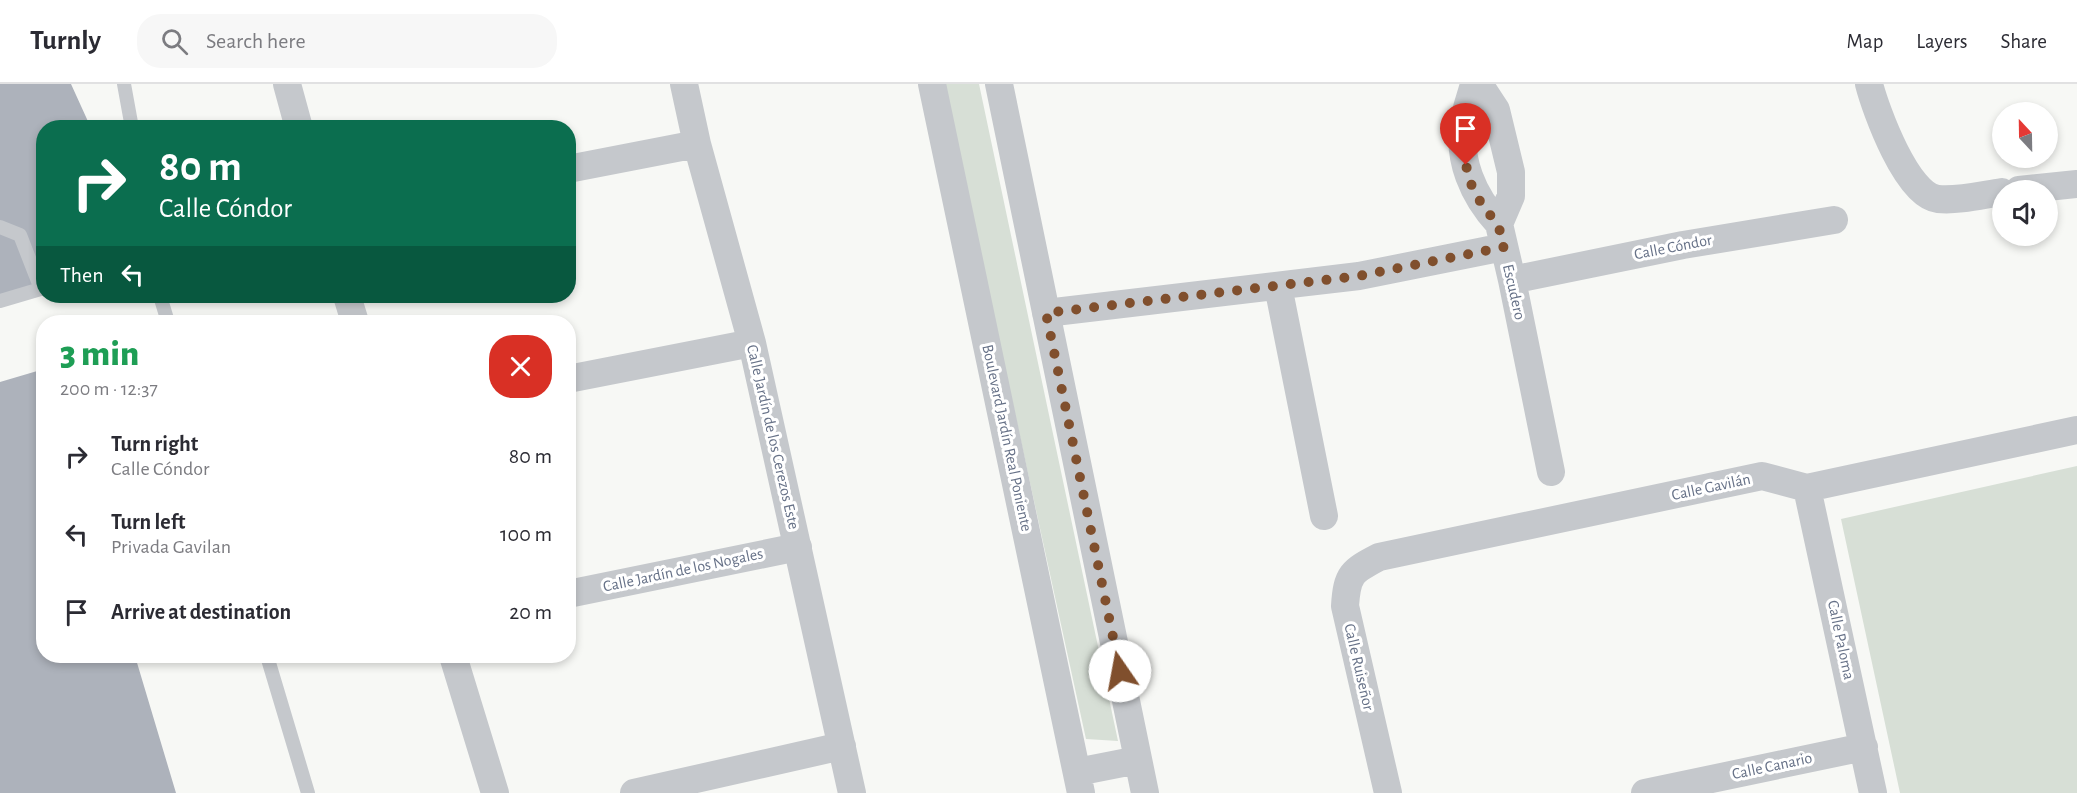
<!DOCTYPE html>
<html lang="en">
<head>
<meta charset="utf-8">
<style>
	:root { --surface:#fff; --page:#f7f7f7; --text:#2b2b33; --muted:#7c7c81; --line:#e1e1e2 }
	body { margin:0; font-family:"Alegreya Sans",sans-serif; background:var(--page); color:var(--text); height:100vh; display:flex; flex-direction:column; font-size:22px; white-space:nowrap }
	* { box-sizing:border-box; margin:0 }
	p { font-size:20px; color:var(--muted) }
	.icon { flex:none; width:33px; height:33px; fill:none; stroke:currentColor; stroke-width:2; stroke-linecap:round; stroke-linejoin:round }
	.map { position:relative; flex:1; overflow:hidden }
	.panel { position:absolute; left:36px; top:231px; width:540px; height:348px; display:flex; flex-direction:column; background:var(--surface); border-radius:24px; box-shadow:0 3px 9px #0003 }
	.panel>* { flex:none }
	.guide { position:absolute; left:36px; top:36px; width:540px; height:183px; border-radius:24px; box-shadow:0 3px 9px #0003; background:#0b6e4f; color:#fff; overflow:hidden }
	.needle { width:39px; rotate:338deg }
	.tools { position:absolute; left:1992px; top:18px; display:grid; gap:12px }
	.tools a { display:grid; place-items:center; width:66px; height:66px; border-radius:50%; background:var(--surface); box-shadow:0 3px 9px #0003; font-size:30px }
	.pin { position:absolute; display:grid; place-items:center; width:51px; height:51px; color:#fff; margin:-62px -26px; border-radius:50% 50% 50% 0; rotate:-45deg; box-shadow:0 0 6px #0007 }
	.pin .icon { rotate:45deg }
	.me { position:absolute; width:66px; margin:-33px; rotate:348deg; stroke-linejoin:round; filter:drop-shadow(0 0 4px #0008) }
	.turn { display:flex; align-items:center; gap:21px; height:126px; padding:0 24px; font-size:27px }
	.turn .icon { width:78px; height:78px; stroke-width:2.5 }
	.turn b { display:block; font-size:42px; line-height:51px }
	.then { display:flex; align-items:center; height:57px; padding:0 24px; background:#0003; gap:12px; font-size:22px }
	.round { display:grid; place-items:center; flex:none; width:63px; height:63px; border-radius:24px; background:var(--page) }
	.overview { display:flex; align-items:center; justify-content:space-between; height:102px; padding:0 24px }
	h1 { font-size:36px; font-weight:800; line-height:45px; color:#1e9e55 }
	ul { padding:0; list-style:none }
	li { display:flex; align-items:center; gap:18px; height:78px; padding:0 24px }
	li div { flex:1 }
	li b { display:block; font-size:22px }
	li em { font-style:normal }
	header { display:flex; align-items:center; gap:36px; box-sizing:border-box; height:84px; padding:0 30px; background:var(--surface); border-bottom:2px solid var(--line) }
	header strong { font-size:28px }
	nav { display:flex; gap:33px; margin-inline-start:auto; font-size:21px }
	.search { width:420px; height:54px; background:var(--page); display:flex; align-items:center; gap:15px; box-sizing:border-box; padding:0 21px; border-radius:24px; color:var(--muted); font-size:22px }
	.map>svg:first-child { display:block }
	.green { fill:#d7dfd6 }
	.building { fill:#adb2bb }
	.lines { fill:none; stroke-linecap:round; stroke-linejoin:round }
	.lane { stroke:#c5c8cc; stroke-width:14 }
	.street { stroke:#c5c8cc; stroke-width:28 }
	.route { stroke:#804f2d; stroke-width:10; stroke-dasharray:0 18 }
	.labels { text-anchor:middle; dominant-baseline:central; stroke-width:6; stroke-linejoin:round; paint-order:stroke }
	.street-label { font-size:16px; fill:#667187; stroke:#fff }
</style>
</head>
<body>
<header>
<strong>Turnly</strong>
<div class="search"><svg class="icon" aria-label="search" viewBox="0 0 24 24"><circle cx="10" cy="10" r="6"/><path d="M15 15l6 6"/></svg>Search here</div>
<nav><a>Map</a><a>Layers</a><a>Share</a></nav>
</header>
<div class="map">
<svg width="2077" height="709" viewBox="0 0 2077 709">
	<rect width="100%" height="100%" fill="#f7f8f5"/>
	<path class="green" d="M943,0h36l139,657 -32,-2z
		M2077,382v327h-177l-59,-274z"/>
	<path class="building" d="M0,0h71l20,44h-47v161l-44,13z
		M44,285v287h91l41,137h-176v-411z"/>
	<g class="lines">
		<path class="lane" d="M124,0l8,44
			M0,143l20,8 21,54
			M160,212l8,26
			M0,217l44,-13
			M267,572l41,137"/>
		<path class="street" d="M287,0l12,44
			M684,0l13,60 55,199 100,450
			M932,0l149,709
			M999,0l146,709
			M1474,0c-3,12 -8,24 -10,37 -7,38 9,75 35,103
			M1479,0l17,26 15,62v24l-12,28 13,56 39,192
			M1869,0c7,27 38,112 69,115 20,2 44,-4 64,-7
			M568,85l129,-25
			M2019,106l58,-6
			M1512,196l171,-35 151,-25
			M1278,202l46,230
			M347,212l8,26
			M1046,229l313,-37 145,-29
			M568,295l184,-36
			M1807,404l66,305
			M568,510l230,-47
			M453,572l42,137
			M1077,688l61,-12
			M634,709l208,-47
			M1388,709l-43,-187c2,-32 7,-35 34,-49l383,-81 45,12 270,-58
			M1645,709l219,-46"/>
	</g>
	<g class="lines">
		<path class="route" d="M1120,587l-74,-358 313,-37 145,-29 -6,-23 -15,-17 -13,-25 -4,-17"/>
	</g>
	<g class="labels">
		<g class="street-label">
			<text transform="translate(1673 163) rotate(-11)">Calle Cóndor</text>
			<text transform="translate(1514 208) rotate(77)">Escudero</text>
			<text transform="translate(773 353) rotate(77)">Calle Jardín de los Cerezos Este</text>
			<text transform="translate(1007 354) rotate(78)">Boulevard Jardín Real Poniente</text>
			<text transform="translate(1711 403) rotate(-12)">Calle Gavilán</text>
			<text transform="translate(683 486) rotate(-12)">Calle Jardín de los Nogales</text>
			<text transform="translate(1841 556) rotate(78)">Calle Paloma</text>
			<text transform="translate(1359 583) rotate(77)">Calle Ruiseñor</text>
			<text transform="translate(1772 682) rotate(-12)">Calle Canario</text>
		</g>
	</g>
</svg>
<div class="tools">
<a><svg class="needle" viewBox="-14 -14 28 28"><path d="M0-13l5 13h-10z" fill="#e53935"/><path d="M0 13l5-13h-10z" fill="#7c7c81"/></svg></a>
<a><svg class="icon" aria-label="sound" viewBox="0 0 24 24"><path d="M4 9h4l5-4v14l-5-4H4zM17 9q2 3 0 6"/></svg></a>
</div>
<div class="pin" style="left:1466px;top:81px;background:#d93025"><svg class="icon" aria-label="arrive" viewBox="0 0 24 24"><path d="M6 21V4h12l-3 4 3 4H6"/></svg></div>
<svg class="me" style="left:1120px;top:587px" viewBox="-20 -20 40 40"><circle r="19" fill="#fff"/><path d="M0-13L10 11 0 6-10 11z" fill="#804f2d"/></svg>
<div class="guide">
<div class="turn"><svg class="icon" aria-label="right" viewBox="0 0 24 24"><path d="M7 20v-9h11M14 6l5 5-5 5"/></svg><div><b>80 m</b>Calle Cóndor</div></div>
<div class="then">Then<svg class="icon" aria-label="left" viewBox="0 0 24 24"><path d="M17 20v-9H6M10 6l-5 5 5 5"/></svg></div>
</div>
<section class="panel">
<div class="overview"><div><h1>3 min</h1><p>200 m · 12:37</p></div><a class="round" style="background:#d93025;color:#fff"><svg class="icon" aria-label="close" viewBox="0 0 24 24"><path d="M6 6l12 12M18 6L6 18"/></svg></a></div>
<ul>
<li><svg class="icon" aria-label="right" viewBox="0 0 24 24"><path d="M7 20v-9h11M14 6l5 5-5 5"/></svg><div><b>Turn right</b><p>Calle Cóndor</p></div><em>80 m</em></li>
<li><svg class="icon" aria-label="left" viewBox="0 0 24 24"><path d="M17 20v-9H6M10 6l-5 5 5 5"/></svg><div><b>Turn left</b><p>Privada Gavilan</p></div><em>100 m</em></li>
<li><svg class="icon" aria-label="arrive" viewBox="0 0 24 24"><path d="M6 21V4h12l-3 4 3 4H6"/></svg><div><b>Arrive at destination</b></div><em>20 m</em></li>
</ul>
</section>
</div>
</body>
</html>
